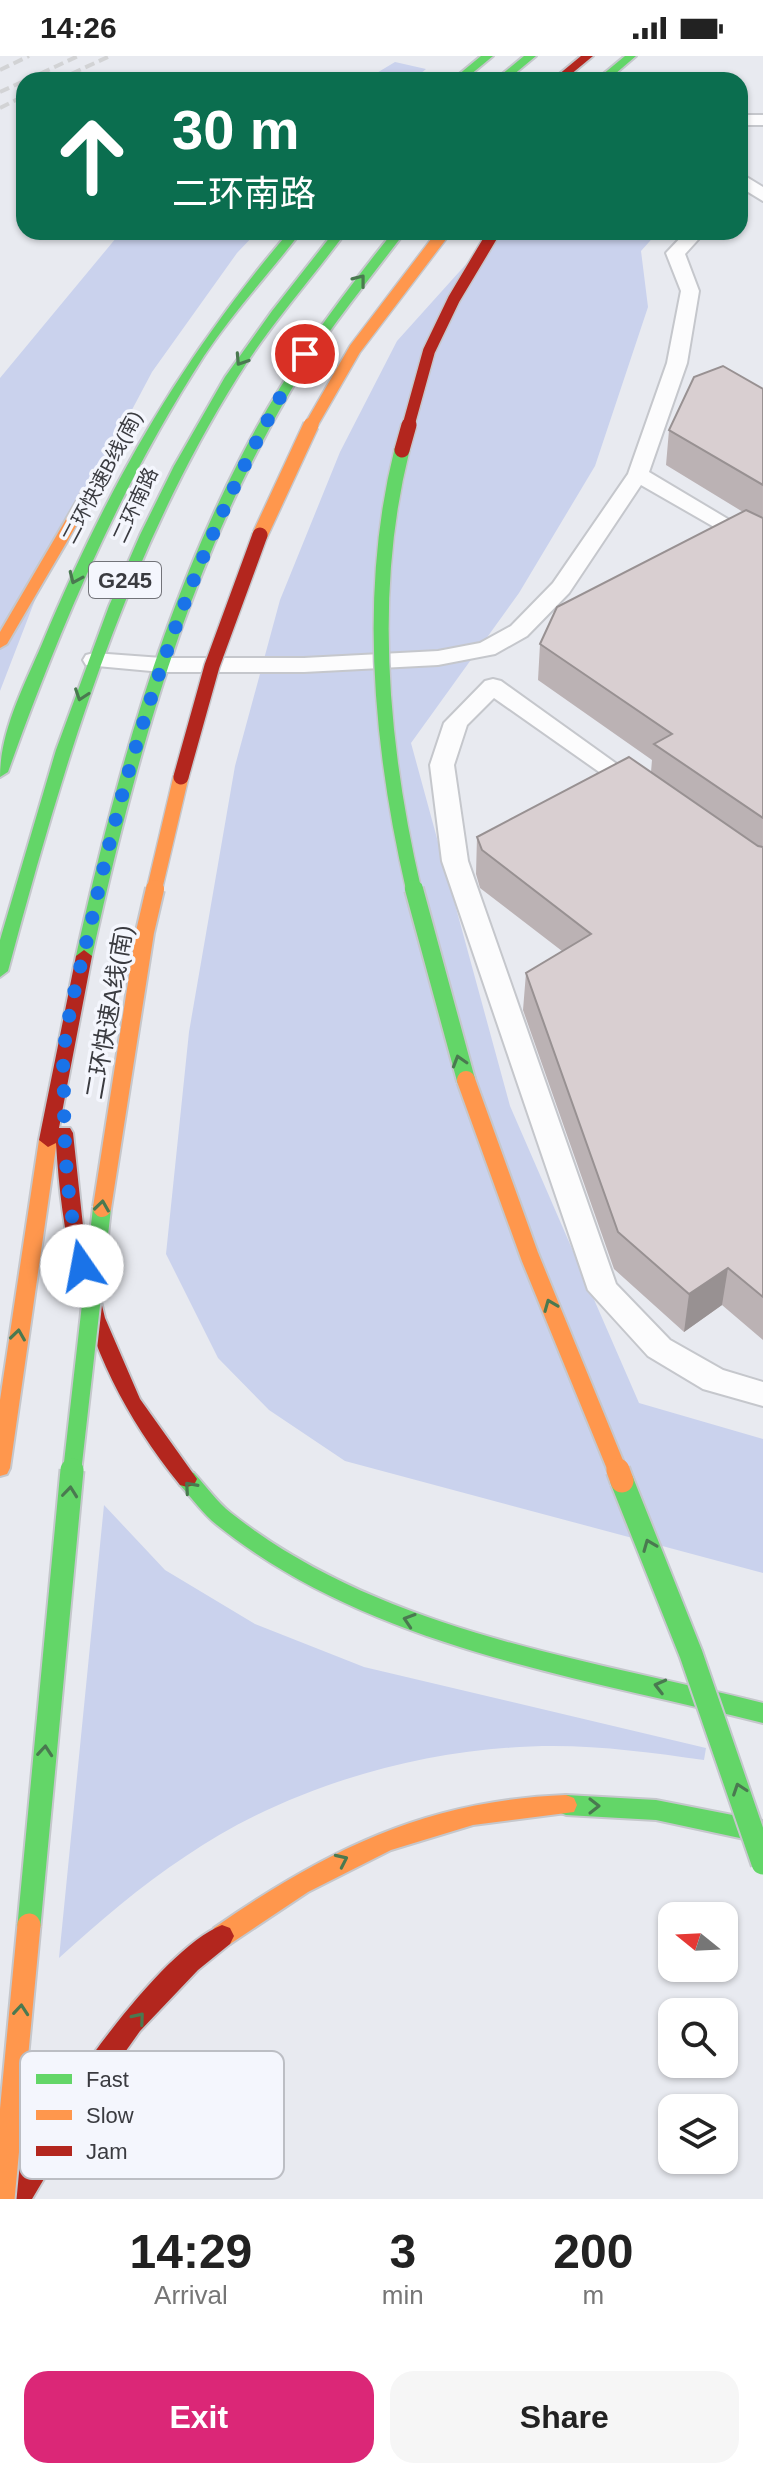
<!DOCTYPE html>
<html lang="en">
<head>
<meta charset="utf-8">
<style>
	:root { --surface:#fff; --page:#f6f6f6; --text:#222; --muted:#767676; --accent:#db2777 }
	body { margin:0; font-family:Helvetica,"Noto Sans SC",sans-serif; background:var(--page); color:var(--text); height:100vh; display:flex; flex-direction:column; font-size:30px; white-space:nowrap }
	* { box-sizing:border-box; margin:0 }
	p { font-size:26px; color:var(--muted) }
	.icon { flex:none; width:44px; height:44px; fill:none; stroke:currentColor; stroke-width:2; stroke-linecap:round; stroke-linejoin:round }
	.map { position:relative; height:2143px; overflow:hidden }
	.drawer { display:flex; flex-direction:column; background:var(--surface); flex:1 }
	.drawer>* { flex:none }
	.hud { position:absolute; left:16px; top:16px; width:732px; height:168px; border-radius:24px; box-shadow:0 2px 6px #0004; background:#0b6e4f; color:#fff; overflow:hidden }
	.needle { width:52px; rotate:288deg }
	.tools { position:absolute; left:658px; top:1846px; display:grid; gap:16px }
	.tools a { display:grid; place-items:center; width:80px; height:80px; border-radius:16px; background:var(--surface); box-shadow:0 2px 6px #0004; font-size:40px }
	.pin { position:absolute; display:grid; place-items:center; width:68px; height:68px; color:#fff; margin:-34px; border:4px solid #fff; border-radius:50%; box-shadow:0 2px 8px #0007 }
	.me { position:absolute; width:88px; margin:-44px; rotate:348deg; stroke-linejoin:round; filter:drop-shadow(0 0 6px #0008) }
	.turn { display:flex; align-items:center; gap:28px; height:168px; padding:0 24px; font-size:36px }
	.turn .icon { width:104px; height:104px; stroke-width:2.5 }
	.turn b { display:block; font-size:56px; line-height:68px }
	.eta { display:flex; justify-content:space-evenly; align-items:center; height:136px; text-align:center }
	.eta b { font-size:48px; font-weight:700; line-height:56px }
	.button { display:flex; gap:16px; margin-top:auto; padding:16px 24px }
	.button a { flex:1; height:92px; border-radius:24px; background:var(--accent); color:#fff; font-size:32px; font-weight:700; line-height:92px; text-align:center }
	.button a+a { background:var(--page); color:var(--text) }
	.status { display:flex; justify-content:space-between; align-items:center; height:56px; padding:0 40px; background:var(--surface); direction:ltr }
	.status svg { height:22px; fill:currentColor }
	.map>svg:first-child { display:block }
	.green { fill:#cad2ed }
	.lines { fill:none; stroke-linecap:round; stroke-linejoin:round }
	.lane-casing { stroke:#c5c7cc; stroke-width:4 }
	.fast-casing { stroke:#c5c7cc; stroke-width:4 }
	.slow-casing { stroke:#c5c7cc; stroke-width:4 }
	.jam-casing { stroke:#c5c7cc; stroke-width:4 }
	.lane { fill:#fcfcfd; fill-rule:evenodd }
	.fast { fill:#63d668; fill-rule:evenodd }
	.slow { fill:#ff974d; fill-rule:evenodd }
	.jam { fill:#b3261e; fill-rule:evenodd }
	.rail { stroke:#d2d3d5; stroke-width:4; stroke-dasharray:10 5; stroke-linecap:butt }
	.fast-bridge-far2-casing { stroke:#c5c7cc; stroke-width:18; stroke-linecap:butt }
	.fast-bridge-far1-casing { stroke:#c5c7cc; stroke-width:22; stroke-linecap:butt }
	.fast-bridge-casing { stroke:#c5c7cc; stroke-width:27; stroke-linecap:butt }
	.slow-bridge-far3-casing { stroke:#c5c7cc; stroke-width:15; stroke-linecap:butt }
	.slow-bridge-far2-casing { stroke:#c5c7cc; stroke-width:18; stroke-linecap:butt }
	.slow-bridge-far1-casing { stroke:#c5c7cc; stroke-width:22; stroke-linecap:butt }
	.slow-bridge-casing { stroke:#c5c7cc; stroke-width:27; stroke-linecap:butt }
	.jam-bridge-far1-casing { stroke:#c5c7cc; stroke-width:15; stroke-linecap:butt }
	.jam-bridge-casing { stroke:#c5c7cc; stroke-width:18; stroke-linecap:butt }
	.fast-bridge-far2 { stroke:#63d668; stroke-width:15 }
	.fast-bridge-far1 { stroke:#63d668; stroke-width:18 }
	.fast-bridge { stroke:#63d668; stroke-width:23 }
	.slow-bridge-far3 { stroke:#ff974d; stroke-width:12 }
	.slow-bridge-far2 { stroke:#ff974d; stroke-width:15 }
	.slow-bridge-far1 { stroke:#ff974d; stroke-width:18 }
	.slow-bridge { stroke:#ff974d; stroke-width:23 }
	.jam-bridge-far1 { stroke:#b3261e; stroke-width:12 }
	.jam-bridge { stroke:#b3261e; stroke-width:15 }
	.wall { fill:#bbb2b4 }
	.shaded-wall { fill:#989192 }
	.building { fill:#d9cfd1; stroke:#989192; stroke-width:2 }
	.oneway { stroke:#4a7950 }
	.route { stroke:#1a73e8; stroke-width:14; stroke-dasharray:0 25.2 }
	.labels { text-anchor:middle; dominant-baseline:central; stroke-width:7; stroke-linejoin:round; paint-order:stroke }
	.far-street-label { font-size:20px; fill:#3a3b40; stroke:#f4f6fd }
	.shield { fill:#f4f6fd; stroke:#727379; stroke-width:2 }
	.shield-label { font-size:22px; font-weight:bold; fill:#3a3b40 }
	.street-label { font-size:24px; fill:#3a3b40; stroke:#f4f6fd }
	.key { fill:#f4f6fd; stroke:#bcbec4; stroke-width:2 }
	.key-label { font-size:22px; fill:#3a3b40 }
</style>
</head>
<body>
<div class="status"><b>14:26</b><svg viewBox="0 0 49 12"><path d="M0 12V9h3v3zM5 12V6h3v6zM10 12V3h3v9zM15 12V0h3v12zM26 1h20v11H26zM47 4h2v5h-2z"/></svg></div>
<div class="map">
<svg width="763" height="2143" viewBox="0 0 763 2143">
	<rect width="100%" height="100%" fill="#e8eaf0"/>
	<path class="green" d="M395,6l31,7 -13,11h-48z
		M121,176h136l-20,21 -85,119 -107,202 -45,117v-313z
		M495,176h163l-17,19 7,56 -53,159 -76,127 -108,150 99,363 129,297 124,36v134l-418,-112 -76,-51 -51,-52 -52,-104 23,-222 46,-266 45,-166 60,-148 57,-111z
		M104,1449l61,65 90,54 109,43 342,81 -2,12c-50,-7 -100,-14 -151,-14 -125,0 -263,39 -367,110 -46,30 -86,65 -127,102z"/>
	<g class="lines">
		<g class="lane-casing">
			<path id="lane" d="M740,59h23v10h-23z
				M740,117l23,14v14l-23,-14z
				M686,176h19l-20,22 14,37 -12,72 -38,109 114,68v15l-122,-70 -72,108 -42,43 -32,18 -57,11 -134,7h-142l-76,-7 -3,-5 3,-5 8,-2 68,5h142l134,-7 42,-8 31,-17 42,-43 75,-109 39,-111 14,-72 -15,-38z
				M493,623l8,2 152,109 -3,5h-18l-138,-97 -27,27 -13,40 14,96 148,423 54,56 53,30 40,12v24l-60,-17 -55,-33 -60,-66 -146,-429 -12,-96 14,-42 41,-42z"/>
		</g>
		<g class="fast-casing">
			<path id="fast" d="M481,0h12l-29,24h-12z
				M524,0h12l-29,24h-12z
				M625,0h11l-28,24h-12z
				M289,176h12c-32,42 -68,80 -97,124 -84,130 -144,271 -196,416l-8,5c0,-46 24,-91 42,-133 64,-154 138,-285 247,-412z
				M334,176h12c-36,49 -77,94 -109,146 -113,181 -174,388 -229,593l-8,6v-37l56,-190 53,-144 31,-71 34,-69 51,-89 47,-66z
				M393,176h12c-39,52 -81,102 -114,158 -103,175 -156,369 -199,566l-8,6 -6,-2 -2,-4c38,-172 84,-341 165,-499 41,-81 95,-154 152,-225z
				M187,1415l7,2c12,13 23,29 37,40 150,119 352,145 532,190v20c-185,-47 -393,-75 -546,-198 -14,-11 -25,-27 -37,-40l-3,-6 3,-6z
				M566,1739l90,5 107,21v22l-107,-23 -90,-5 -8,-3 -3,-7 3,-7z"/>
		</g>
		<g class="slow-casing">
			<path id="slow" d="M89,432l7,4 -89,152 -7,4v-16l82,-140z
				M48,1077l9,7 -47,328 -3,6 -7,2v-76l39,-260z
				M566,1739l8,3 3,7 -3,7 -101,13 -82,25 -83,42 -78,52 -8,3 -8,-3 -4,-8 4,-8c112,-78 213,-128 352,-133z"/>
		</g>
		<g class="jam-casing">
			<path id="jam" d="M581,0h12l-29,24h-12z
				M84,894l8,6 -33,172h11l3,5 10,93 22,92 35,81 57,80 -3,6 -7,2 -7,-2c-85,-105 -116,-209 -124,-342l-8,4 -9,-7 37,-184z
				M222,1869l8,3 4,8 -4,8 -32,26 -58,61 -49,69 -59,99h-27c29,-69 149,-247 217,-274z"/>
		</g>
		<use href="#lane" class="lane"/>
		<use href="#fast" class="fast"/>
		<use href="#slow" class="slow"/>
		<use href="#jam" class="jam"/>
		<path class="rail" d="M0,14l29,-14
			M27,24l51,-24
			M58,24l52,-24
			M0,36l24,-11
			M0,52l24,-12"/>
		<g class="fast-bridge-far2-casing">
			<path id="fast-bridge-far2" d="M402,394c-36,143 -21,299 12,441"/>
		</g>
		<g class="fast-bridge-far1-casing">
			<path id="fast-bridge-far1" d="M414,833l52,191
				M72,1416l30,-264"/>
		</g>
		<g class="fast-bridge-casing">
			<path id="fast-bridge" d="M622,1425l69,173 72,209
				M29,1869l43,-455"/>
		</g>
		<g class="slow-bridge-far3-casing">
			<path id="slow-bridge-far3" d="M310,371l45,-78 89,-117"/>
		</g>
		<g class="slow-bridge-far2-casing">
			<path id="slow-bridge-far2" d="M260,479l51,-110
				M154,835l27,-114"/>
		</g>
		<g class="slow-bridge-far1-casing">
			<path id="slow-bridge-far1" d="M466,1024l64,177 88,215
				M102,1152l43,-276 10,-43"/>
		</g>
		<g class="slow-bridge-casing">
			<path id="slow-bridge" d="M618,1414l4,11
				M3,2143l26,-274"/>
		</g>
		<g class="jam-bridge-far1-casing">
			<path id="jam-bridge-far1" d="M408,371l21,-76 25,-52 40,-67"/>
		</g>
		<g class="jam-bridge-casing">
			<path id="jam-bridge" d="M402,394l7,-25
				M181,721l31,-111 48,-131"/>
		</g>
		<use href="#fast-bridge-far2" class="fast-bridge-far2"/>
		<use href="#fast-bridge-far1" class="fast-bridge-far1"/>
		<use href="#fast-bridge" class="fast-bridge"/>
		<use href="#slow-bridge-far3" class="slow-bridge-far3"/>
		<use href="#slow-bridge-far2" class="slow-bridge-far2"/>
		<use href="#slow-bridge-far1" class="slow-bridge-far1"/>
		<use href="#slow-bridge" class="slow-bridge"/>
		<use href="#jam-bridge-far1" class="jam-bridge-far1"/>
		<use href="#jam-bridge" class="jam-bridge"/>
	</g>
	<path class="wall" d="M763,333v951l-41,-35 -38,27 -70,-63 -91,-259 3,-37 36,-22 -82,-63 -4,-14 1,-37 174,-65 1,-12 -114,-80 2,-36 203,-132 -77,-47 3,-35z"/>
	<path class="shaded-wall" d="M728,1212l-6,37 -38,27 5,-38z"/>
	<path class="building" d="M723,310l40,23v96l-94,-55 25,-53z
		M746,454l17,8v300l-109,-74 18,-10 -132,-90 17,-37z
		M629,701l129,89 5,1v450l-35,-29 -39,26 -71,-62 -92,-259 65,-39 -109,-84 -5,-13z"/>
	<defs><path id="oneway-chevron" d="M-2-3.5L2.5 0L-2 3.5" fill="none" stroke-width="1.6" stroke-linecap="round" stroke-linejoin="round" transform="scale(2)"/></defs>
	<g class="oneway">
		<use href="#oneway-chevron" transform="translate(360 224) rotate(-52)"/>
		<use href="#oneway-chevron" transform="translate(241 304) rotate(123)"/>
		<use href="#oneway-chevron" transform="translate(75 522) rotate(114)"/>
		<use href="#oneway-chevron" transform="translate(81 639) rotate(109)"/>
		<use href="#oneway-chevron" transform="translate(459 1005) rotate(-107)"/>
		<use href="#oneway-chevron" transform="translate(102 1150) rotate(-82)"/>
		<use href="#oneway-chevron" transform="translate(550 1249) rotate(-112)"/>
		<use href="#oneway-chevron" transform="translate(18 1279) rotate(-82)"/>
		<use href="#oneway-chevron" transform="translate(190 1431) rotate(-131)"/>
		<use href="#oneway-chevron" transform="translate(70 1436) rotate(-84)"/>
		<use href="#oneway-chevron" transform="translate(649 1489) rotate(-112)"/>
		<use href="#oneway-chevron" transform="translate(409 1564) rotate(-162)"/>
		<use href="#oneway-chevron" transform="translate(660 1630) rotate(-166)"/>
		<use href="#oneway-chevron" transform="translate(45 1695) rotate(-85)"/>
		<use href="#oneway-chevron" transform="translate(739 1733) rotate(-109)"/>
		<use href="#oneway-chevron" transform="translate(594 1750)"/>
		<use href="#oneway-chevron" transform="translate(342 1804) rotate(-25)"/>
		<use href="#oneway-chevron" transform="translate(21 1954) rotate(-85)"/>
		<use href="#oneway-chevron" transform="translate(139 1962) rotate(-50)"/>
	</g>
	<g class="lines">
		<path class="route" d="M82,1210c-14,-55 -18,-112 -18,-168 0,-16 -2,-33 0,-49 5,-43 18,-87 28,-130 43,-199 109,-391 213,-565"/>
	</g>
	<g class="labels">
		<g class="far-street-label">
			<text transform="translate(102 421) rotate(-62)">二环快速B线(南)</text>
			<text transform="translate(135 449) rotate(-65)">二环南路</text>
		</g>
		<rect class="shield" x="89" y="506" width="72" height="36" rx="6"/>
		<g class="shield-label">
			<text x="125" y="524">G245</text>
		</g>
		<g class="street-label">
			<text transform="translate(109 956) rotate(-80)">二环快速A线(南)</text>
		</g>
	</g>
	<rect x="20" y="1995" width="264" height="128" rx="12" class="key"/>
	<rect x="36" y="2018" width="36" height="10" fill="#63d668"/>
	<rect x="36" y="2054" width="36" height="10" fill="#ff974d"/>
	<rect x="36" y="2090" width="36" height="10" fill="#b3261e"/>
	<g class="key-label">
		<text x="86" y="2031">Fast</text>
		<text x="86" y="2067">Slow</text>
		<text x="86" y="2103">Jam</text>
	</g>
</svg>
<div class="tools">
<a><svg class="needle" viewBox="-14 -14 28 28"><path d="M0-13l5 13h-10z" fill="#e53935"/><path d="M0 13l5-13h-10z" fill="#767676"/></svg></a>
<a><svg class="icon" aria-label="search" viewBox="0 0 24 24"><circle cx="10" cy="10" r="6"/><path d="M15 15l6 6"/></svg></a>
<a><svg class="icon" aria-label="layers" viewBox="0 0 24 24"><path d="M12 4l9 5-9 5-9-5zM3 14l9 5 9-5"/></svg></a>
</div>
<div class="pin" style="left:305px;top:298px;background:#d93025"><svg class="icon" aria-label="arrive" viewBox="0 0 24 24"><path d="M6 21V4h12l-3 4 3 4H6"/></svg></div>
<svg class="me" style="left:82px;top:1210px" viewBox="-20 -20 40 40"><circle r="19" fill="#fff"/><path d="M0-13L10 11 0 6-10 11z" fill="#1a73e8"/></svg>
<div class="hud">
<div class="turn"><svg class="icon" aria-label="ahead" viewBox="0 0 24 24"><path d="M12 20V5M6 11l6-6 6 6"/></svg><div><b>30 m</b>二环南路</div></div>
</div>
</div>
<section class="drawer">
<div class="eta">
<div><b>14:29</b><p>Arrival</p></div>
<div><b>3</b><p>min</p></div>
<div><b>200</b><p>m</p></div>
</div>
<div class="button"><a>Exit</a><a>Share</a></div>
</section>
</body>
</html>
